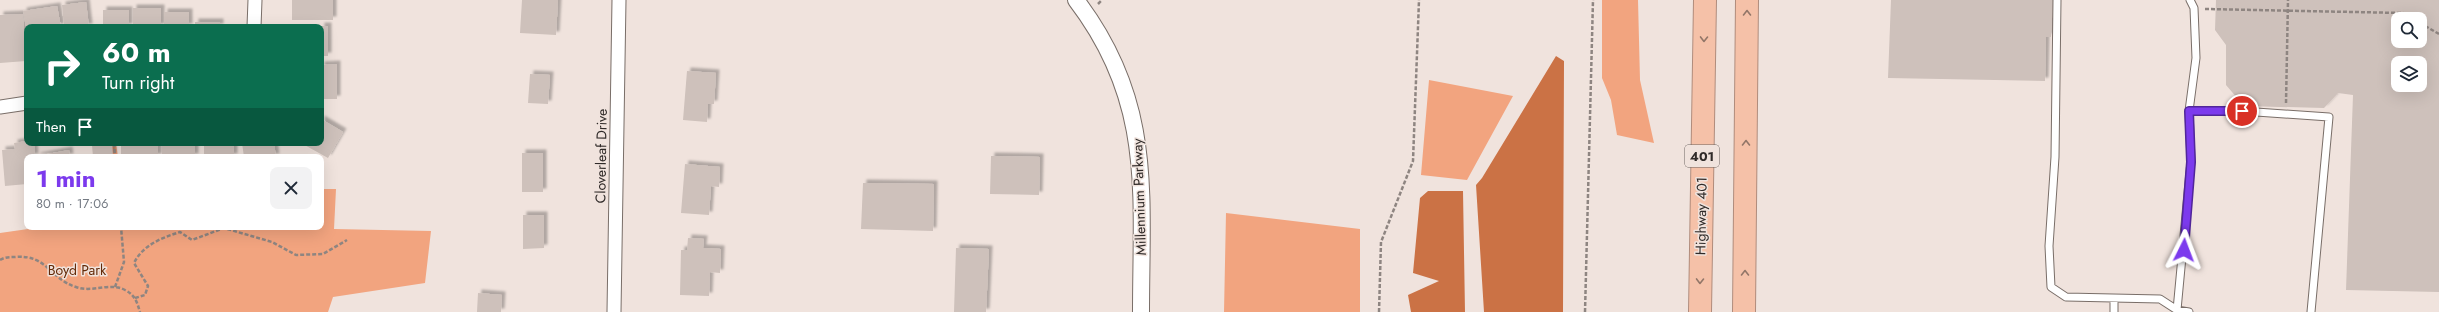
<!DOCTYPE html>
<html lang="en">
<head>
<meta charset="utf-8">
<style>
	:root { --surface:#fff; --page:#f2f2f3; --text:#1f2937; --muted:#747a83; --accent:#7c3aed }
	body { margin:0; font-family:Jost,sans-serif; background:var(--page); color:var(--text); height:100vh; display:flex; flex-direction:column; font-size:15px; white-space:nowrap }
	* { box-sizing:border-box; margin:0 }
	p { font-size:13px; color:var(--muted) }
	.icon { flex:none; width:22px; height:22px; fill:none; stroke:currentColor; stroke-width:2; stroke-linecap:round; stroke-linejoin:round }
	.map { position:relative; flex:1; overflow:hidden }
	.details { position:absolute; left:24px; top:154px; width:300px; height:76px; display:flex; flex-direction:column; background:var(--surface); border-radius:8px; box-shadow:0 4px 16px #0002 }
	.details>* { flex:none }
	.guide { position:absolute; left:24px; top:24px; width:300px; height:122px; border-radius:8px; box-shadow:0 4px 16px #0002; background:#0b6e4f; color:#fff; overflow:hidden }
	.tools { position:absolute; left:2391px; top:12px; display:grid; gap:8px }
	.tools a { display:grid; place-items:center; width:36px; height:36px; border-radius:8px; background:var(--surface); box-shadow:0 4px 16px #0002; font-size:20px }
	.pin { position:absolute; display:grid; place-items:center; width:34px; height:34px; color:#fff; margin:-17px; border:2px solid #fff; border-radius:50%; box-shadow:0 1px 4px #0007 }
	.me { position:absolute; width:44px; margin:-22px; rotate:3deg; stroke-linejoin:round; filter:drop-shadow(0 0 3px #0008) }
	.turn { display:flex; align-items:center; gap:14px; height:84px; padding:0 12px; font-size:18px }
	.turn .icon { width:52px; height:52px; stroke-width:2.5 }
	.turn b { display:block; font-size:28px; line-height:34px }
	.then { display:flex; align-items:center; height:38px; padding:0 12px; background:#0003; gap:8px; font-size:15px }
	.round { display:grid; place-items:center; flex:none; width:42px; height:42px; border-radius:8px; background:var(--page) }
	.head { display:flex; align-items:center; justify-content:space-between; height:68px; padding:0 12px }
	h1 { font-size:24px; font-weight:700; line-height:30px; color:var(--accent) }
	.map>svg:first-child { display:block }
	.green { fill:#f2a47f }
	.water { fill:#cb7245 }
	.building { fill:#cec1bb; fill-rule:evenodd; filter:url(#shadow) }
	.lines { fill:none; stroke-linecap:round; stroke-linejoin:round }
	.service-casing { stroke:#796e68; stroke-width:9 }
	.minor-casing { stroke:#796e68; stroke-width:15 }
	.tertiary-casing { stroke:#796e68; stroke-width:18 }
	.motorway-casing { stroke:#b08c7c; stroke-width:24 }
	.path { stroke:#8e8581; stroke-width:2.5; stroke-dasharray:4 2; stroke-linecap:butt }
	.service { stroke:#fff; stroke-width:7 }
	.minor { stroke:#fff; stroke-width:13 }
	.tertiary { stroke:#fff; stroke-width:16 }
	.motorway { stroke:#f5c1a8; stroke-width:22 }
	.oneway { stroke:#927668 }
	.route-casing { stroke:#51269a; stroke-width:10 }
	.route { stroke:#7c3aed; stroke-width:7 }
	.labels { text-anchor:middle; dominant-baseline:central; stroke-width:3; stroke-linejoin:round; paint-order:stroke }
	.shield { fill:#f0e3dd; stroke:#6a625f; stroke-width:1 }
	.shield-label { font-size:13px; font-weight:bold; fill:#302b29 }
	.street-label { font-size:14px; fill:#302b29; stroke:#f0e3dd }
	.park-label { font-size:14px; fill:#642a08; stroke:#f0e3dd }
</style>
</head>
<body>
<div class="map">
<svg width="2439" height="312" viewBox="0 0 2439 312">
	<defs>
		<filter id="shadow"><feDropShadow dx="3.5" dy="-3.5" stdDeviation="1" flood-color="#0004"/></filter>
	</defs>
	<rect width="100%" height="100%" fill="#f0e3dd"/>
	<path class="green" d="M1602,0h36l2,80 14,63 -37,-8 -6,-35 -9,-22z
		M1429,80l84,16 -46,84 -46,-5z
		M104,143h12l2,14h-13z
		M321,189h15l-2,40 97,2 -6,52 -92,14 -5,15h-328v-79l42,-6h279z
		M1226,213l134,16v83h-136z"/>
	<path class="water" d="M1556,56l8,5 -1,251h-79l-8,-127 6,-7z
		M1428,191h35l2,121h-54l-3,-17 31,-14 -26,-8 7,-75z"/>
	<path class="building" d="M292,0h41v20h-41z
		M522,0h36l-2,35 -36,-2z
		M1891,0h162l-2,37h-5l-1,44 -157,-3z
		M2216,0h223v292l-93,-2 7,-195 -15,-2 -14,15 -80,-2 -18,-21v-40l-11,-15zM2398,19h22v22h-22zM2398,63h22v22h-22z
		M86,2l3,25h-25l-2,-22z
		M57,6l4,21h-35l-3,-16z
		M133,8h28v19h-28z
		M103,10h26v17h-26z
		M164,12h25v15h-25z
		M23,14l3,47 -26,2v-48z
		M195,22h25v5h-25z
		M321,26h7v30h-7z
		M337,64v35h-16v-34z
		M687,71l29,2 -2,31h-6l-1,18 -24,-2z
		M530,74l20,1 -2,29 -20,-1z
		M321,119l22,13 -15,26 -27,-15h20z
		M27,141l7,2 1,14h-8v27l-22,2 -3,-36 13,-1 -1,-6z
		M121,143h37v14h-37z
		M162,143h33v14h-33z
		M204,143h30v14h-30z
		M242,143h32l2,14h-32z
		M112,144l1,13h-20l-1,-12z
		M69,150l1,7h-33v-1z
		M522,153h21v39h-21z
		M991,156l49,1 -1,38 -49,-1z
		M685,164l35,3 -1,20 -8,-1 -2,29 -28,-2z
		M863,183l71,1 -1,47 -72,-2z
		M523,215h21v33l-21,1z
		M688,238l16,1 -1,9 18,1 -1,24 -10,-1 -1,24 -29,-1 1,-45h6z
		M956,248l33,1 -3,63h-32z
		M478,293l24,2 -1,17h-24z"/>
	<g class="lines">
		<g class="service-casing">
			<path id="service" d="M2057,0l-2,157 -6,89 2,41 15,10 94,2 17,11 12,2
				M2189,111h53l87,6 -18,195
				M2177,310l14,-149 -2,-50 7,-53 -2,-50 -4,-8
				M2114,312v-13"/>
		</g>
		<g class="minor-casing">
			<path id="minor" d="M254,27l1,-27
				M0,107l27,-4
				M614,312l5,-312"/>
		</g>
		<g class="tertiary-casing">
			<path id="tertiary" d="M1076,0c78,102 65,193 65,312"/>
		</g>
		<g class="motorway-casing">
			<path id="motorway" d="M1700,312l5,-312
				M1744,312l3,-312"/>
		</g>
		<path class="path" d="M1098,4l4,-4
			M2205,9l198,4 10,6
			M2420,23l19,11
			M2286,103l2,-103
			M114,143l1,14
			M0,260c5,-3 10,-3 15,-3 32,-3 35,22 61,30 16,6 34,-5 49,3 10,5 12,12 15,22
			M115,287l9,-25 -3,-35
			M135,298l10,-3 3,-9 -14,-23c9,-18 27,-25 46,-31l12,8 32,-12 48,14 24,13 27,-1 24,-14
			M1379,312l2,-70 32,-81 6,-161
			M1585,312l8,-312"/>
		<use href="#service" class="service"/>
		<use href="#minor" class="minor"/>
		<use href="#tertiary" class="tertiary"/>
		<use href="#motorway" class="motorway"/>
	</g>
	<defs><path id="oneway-chevron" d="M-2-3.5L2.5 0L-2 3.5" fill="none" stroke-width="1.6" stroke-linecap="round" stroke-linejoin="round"/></defs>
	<g class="oneway">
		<use href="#oneway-chevron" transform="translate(1747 13) rotate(-90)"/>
		<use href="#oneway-chevron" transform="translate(1704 39) rotate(91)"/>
		<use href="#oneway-chevron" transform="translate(1746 143) rotate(-90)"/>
		<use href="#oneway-chevron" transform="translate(1745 273) rotate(-90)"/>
		<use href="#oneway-chevron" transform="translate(1700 281) rotate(91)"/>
	</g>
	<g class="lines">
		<g class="route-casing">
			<path id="route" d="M2184,250l7,-88 -2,-51h53"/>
		</g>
		<use href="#route" class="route"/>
	</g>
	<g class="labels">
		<rect class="shield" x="1685" y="145" width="34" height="22" rx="3"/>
		<g class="shield-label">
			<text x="1702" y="156">401</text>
		</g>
		<g class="street-label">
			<text transform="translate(601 156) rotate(-89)">Cloverleaf Drive</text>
			<text transform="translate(1139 197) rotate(-92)">Millennium Parkway</text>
			<text transform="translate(1701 216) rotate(-89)">Highway 401</text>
		</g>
		<g class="park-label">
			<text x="77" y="270">Boyd Park</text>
		</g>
	</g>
</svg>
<div class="tools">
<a><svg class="icon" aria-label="search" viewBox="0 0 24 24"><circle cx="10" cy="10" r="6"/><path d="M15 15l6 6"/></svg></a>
<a><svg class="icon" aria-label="layers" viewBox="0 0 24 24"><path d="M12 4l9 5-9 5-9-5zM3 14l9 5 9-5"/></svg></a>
</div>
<div class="pin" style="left:2242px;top:111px;background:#d93025"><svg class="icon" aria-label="arrive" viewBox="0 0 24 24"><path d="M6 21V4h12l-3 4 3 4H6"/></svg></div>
<svg class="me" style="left:2184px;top:250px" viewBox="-20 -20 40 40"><path d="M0-17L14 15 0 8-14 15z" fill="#7c3aed" stroke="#fff" stroke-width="4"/></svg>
<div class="guide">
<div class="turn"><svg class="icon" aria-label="right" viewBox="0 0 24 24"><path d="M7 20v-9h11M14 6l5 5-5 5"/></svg><div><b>60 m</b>Turn right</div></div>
<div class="then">Then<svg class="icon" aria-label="arrive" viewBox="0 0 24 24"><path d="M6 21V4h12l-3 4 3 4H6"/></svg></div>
</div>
<section class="details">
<div class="head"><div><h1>1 min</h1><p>80 m · 17:06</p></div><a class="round"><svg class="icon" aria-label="close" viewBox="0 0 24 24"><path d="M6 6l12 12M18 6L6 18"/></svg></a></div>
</section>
</div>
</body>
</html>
